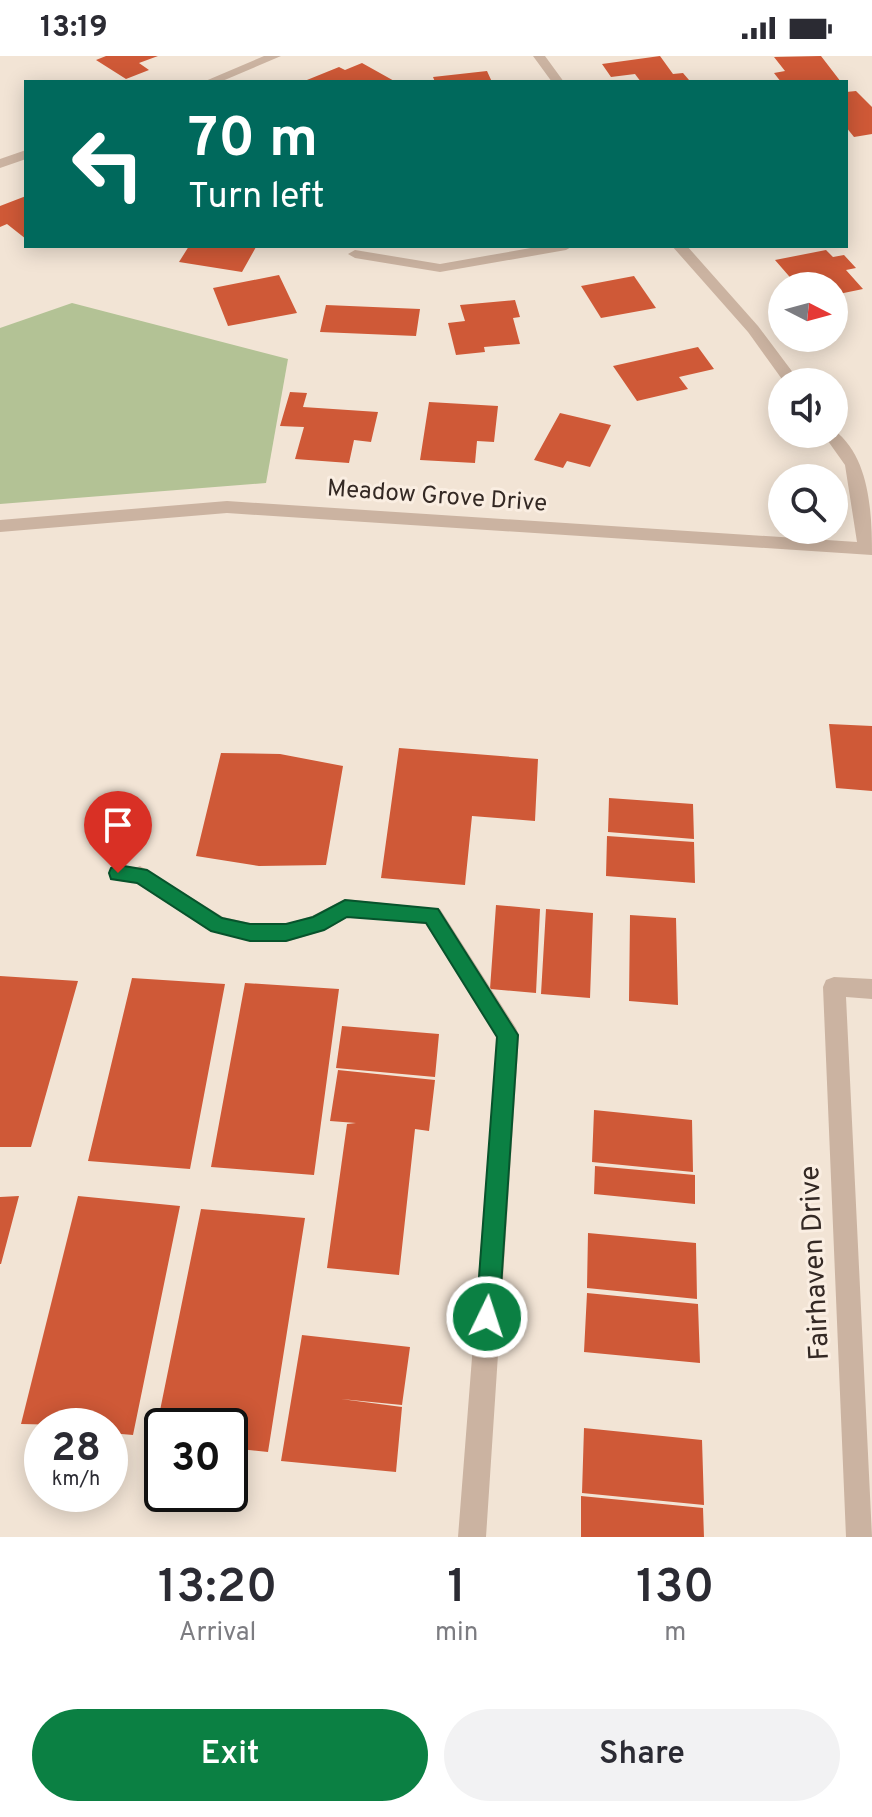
<!DOCTYPE html>
<html lang="en">
<head>
<meta charset="utf-8">
<style>
	:root { --surface:#fff; --page:#f2f2f3; --text:#2b2b33; --muted:#7c7c81; --accent:#0b8043 }
	body { margin:0; font-family:Overpass,sans-serif; background:var(--page); color:var(--text); height:100vh; display:flex; flex-direction:column; font-size:30px; white-space:nowrap }
	* { box-sizing:border-box; margin:0 }
	p { font-size:26px; color:var(--muted) }
	.icon { flex:none; width:44px; height:44px; fill:none; stroke:currentColor; stroke-width:2; stroke-linecap:round; stroke-linejoin:round }
	.map { position:relative; height:1481px; overflow:hidden }
	.drawer { display:flex; flex-direction:column; background:var(--surface); flex:1 }
	.drawer>* { flex:none }
	.hud { position:absolute; left:24px; top:24px; width:824px; height:168px; border-radius:0px; box-shadow:0 4px 20px #0003; background:#00695c; color:#fff; overflow:hidden }
	.needle { width:52px; rotate:96deg }
	.controls { position:absolute; left:768px; top:216px; display:grid; gap:16px }
	.controls a { display:grid; place-items:center; width:80px; height:80px; border-radius:50%; background:var(--surface); box-shadow:0 4px 20px #0003; font-size:40px }
	.speed { position:absolute; left:24px; top:1352px; display:flex; gap:16px; font-size:40px; font-weight:700; text-align:center }
	.speed>* { display:grid; place-content:center; width:104px; height:104px; border-radius:50%; background:var(--surface); box-shadow:0 4px 20px #0003; line-height:1 }
	.speed small { font-size:20px; font-weight:400 }
	.speed .limit { border:4px solid #111; border-radius:12px; background:#fff; color:#111 }
	.pin { position:absolute; display:grid; place-items:center; width:68px; height:68px; color:#fff; margin:-82px -34px; border-radius:50% 50% 50% 0; rotate:-45deg; box-shadow:0 0 8px #0007 }
	.pin .icon { rotate:45deg }
	.me { position:absolute; width:88px; margin:-44px; rotate:4deg; stroke-linejoin:round; filter:drop-shadow(0 0 6px #0008) }
	.turn { display:flex; align-items:center; gap:28px; height:168px; padding:0 32px; font-size:36px }
	.turn .icon { width:104px; height:104px; stroke-width:2.5 }
	.turn b { display:block; font-size:56px; line-height:68px }
	.eta { display:flex; justify-content:space-evenly; align-items:center; height:136px; text-align:center }
	.eta b { font-size:48px; font-weight:600; line-height:56px }
	.primary-button { display:flex; gap:16px; margin-top:auto; padding:16px 32px }
	.primary-button a { flex:1; height:92px; border-radius:48px; background:var(--accent); color:#fff; font-size:32px; font-weight:600; line-height:92px; text-align:center }
	.primary-button a+a { background:var(--page); color:var(--text) }
	.status { display:flex; justify-content:space-between; align-items:center; height:56px; padding:0 40px; background:var(--surface); direction:ltr }
	.status svg { height:22px; fill:currentColor }
	.map>svg:first-child { display:block }
	.green { fill:#b3c295 }
	.building { fill:#cf5937 }
	.lines { fill:none; stroke-linecap:round; stroke-linejoin:round }
	.lane { fill:#cbb3a1; fill-rule:evenodd }
	.street { fill:#cbb3a1; fill-rule:evenodd }
	.route { fill:#0b8043; stroke:#07532c; stroke-width:2 }
	.labels { text-anchor:middle; dominant-baseline:central; stroke-width:6; stroke-linejoin:round; paint-order:stroke }
	.street-label { font-size:24px; fill:#342924; stroke:#faeee2 }
	.near-street-label { font-size:28px; fill:#342924; stroke:#faeee2 }
</style>
</head>
<body>
<div class="status"><b>13:19</b><svg viewBox="0 0 49 12"><path d="M0 12V9h3v3zM5 12V6h3v6zM10 12V3h3v9zM15 12V0h3v12zM26 1h20v11H26zM47 4h2v5h-2z"/></svg></div>
<div class="map">
<svg width="872" height="1481" viewBox="0 0 872 1481">
	<rect width="100%" height="100%" fill="#f2e4d5"/>
	<path class="green" d="M72,247l216,56 -22,124 -266,21v-176z"/>
	<path class="building" d="M106,0h52l-19,7 10,7 -23,9 -30,-19z
		M660,0l13,18 10,-1 6,7 -48,2 -6,-8 -24,3 -9,-13z
		M821,0l20,26h-60l-7,-9 11,-2 -11,-14z
		M362,7l34,19h-94l37,-15 6,3z
		M487,15l5,11h-57l-2,-5z
		M856,35l16,16v27l-18,3 -8,-10v-35z
		M26,140v43l-19,-15 -7,3v-21z
		M189,190h57l10,1 -14,25 -63,-10z
		M826,194l7,7 11,-2 12,13 -10,2 17,19 -29,6v-9h-22l-4,-5 -13,2 -20,-23z
		M279,219l18,38 -69,13 -15,-38z
		M634,220l22,32 -55,10 -20,-32z
		M515,244l5,17 -7,1 7,26 -36,3 1,5 -29,3 -8,-32 17,-2 -5,-16z
		M326,249l94,4 -4,27 -96,-4z
		M698,291l16,22 -35,8 9,12 -51,12 -24,-35z
		M290,336l17,1 -4,14 75,5 -7,30 -17,-2 -5,23 -54,-4 9,-32 -24,-1z
		M429,346l69,4 -4,36 -17,-1 -2,22 -55,-3z
		M560,357l51,12 -21,42 -23,-6 -4,7 -29,-8z
		M829,668l43,2v65l-36,-3z
		M399,692l139,11 -3,62 -63,-5 -7,69 -84,-7z
		M221,697l59,1 63,12 -17,99 -67,1 -63,-10z
		M609,742l84,6 1,35 -86,-7z
		M607,780l87,6 1,41 -89,-7z
		M496,849l44,4 -4,84 -46,-4z
		M546,853l47,4 -3,85 -49,-4z
		M630,859l46,3 2,87 -49,-4z
		M0,920l78,5 -47,166h-31z
		M132,922l93,6 -35,185 -102,-8z
		M245,927l94,6 -25,186 -103,-8z
		M342,970l97,8 -4,43 -99,-9z
		M338,1014l97,10 -6,51 -14,-2 -16,146 -72,-7 20,-144 9,-1 -26,-2z
		M594,1054l98,10 1,52 -101,-10z
		M595,1110l100,9v29l-101,-10z
		M19,1140l-18,68h-1v-67z
		M78,1140l102,10 -47,229 -23,-2v-7l-89,-2z
		M201,1153l104,9 -37,234 -38,-4v-22h-68v15l-8,-1z
		M588,1177l108,10 1,56 -110,-11z
		M587,1237l111,11 2,59 -116,-11z
		M302,1279l108,12 -8,58 -61,-6 61,8 -6,65 -115,-11z
		M584,1372l118,12 2,65 -122,-12z
		M581,1440l122,12 1,29h-123z"/>
	<g class="lines">
		<path class="lane" d="M118,809l29,4 2,6 -2,6c-11,3 -25,1 -36,-2l-2,-6 2,-6z"/>
		<path class="street" d="M264,0h17l-61,26h-17z
			M533,0h12l19,26h-12z
			M26,94v9l-26,9v-9z
			M542,190h31l-7,4 -126,22 -85,-14 -7,-4 7,-4 85,14z
			M672,190h15l71,80 42,56h-16l-36,-50z
			M834,374c36,27 38,83 38,125l-645,-42 -227,19v-12l227,-19 630,41 -12,-77 -22,-31h11z
			M140,810l83,51 27,6 36,1 26,-8 33,-17 95,10 76,119 3,7 -33,502h-28l39,-500 -71,-113 -78,-7 -22,13 -40,12 -36,-1 -40,-10 -77,-50 -3,-6 3,-6z
			M834,921l38,2v20l-26,-2 26,540h-26l-23,-550 3,-7z"/>
	</g>
	<path class="route" d="M118,809l29,5 75,48 28,6h36l27,-7 32,-17 93,9 80,126 -19,282 -3,9 -9,3 -8,-3 -3,-9 21,-280 -71,-114 -79,-6 -23,13 -38,11h-36l-39,-10 -74,-48 -26,-4 -2,-6 2,-5z"/>
	<g class="labels">
		<g class="street-label">
			<text transform="translate(437 441) rotate(4)">Meadow Grove Drive</text>
		</g>
		<g class="near-street-label">
			<text transform="translate(816 1207) rotate(-93)">Fairhaven Drive</text>
		</g>
	</g>
</svg>
<div class="controls">
<a><svg class="needle" viewBox="-14 -14 28 28"><path d="M0-13l5 13h-10z" fill="#e53935"/><path d="M0 13l5-13h-10z" fill="#7c7c81"/></svg></a>
<a><svg class="icon" aria-label="sound" viewBox="0 0 24 24"><path d="M4 9h4l5-4v14l-5-4H4zM17 9q2 3 0 6"/></svg></a>
<a><svg class="icon" aria-label="search" viewBox="0 0 24 24"><circle cx="10" cy="10" r="6"/><path d="M15 15l6 6"/></svg></a>
</div>
<div class="speed"><div>28<small>km/h</small></div><div class="limit">30</div></div>
<div class="pin" style="left:118px;top:817px;background:#d93025"><svg class="icon" aria-label="arrive" viewBox="0 0 24 24"><path d="M6 21V4h12l-3 4 3 4H6"/></svg></div>
<svg class="me" style="left:487px;top:1261px" viewBox="-20 -20 40 40"><circle r="17" fill="#0b8043" stroke="#fff" stroke-width="3"/><path d="M0-11L8 9 0 5-8 9z" fill="#fff"/></svg>
<div class="hud">
<div class="turn"><svg class="icon" aria-label="left" viewBox="0 0 24 24"><path d="M17 20v-9H6M10 6l-5 5 5 5"/></svg><div><b>70 m</b>Turn left</div></div>
</div>
</div>
<section class="drawer">
<div class="eta">
<div><b>13:20</b><p>Arrival</p></div>
<div><b>1</b><p>min</p></div>
<div><b>130</b><p>m</p></div>
</div>
<div class="primary-button"><a>Exit</a><a>Share</a></div>
</section>
</body>
</html>
